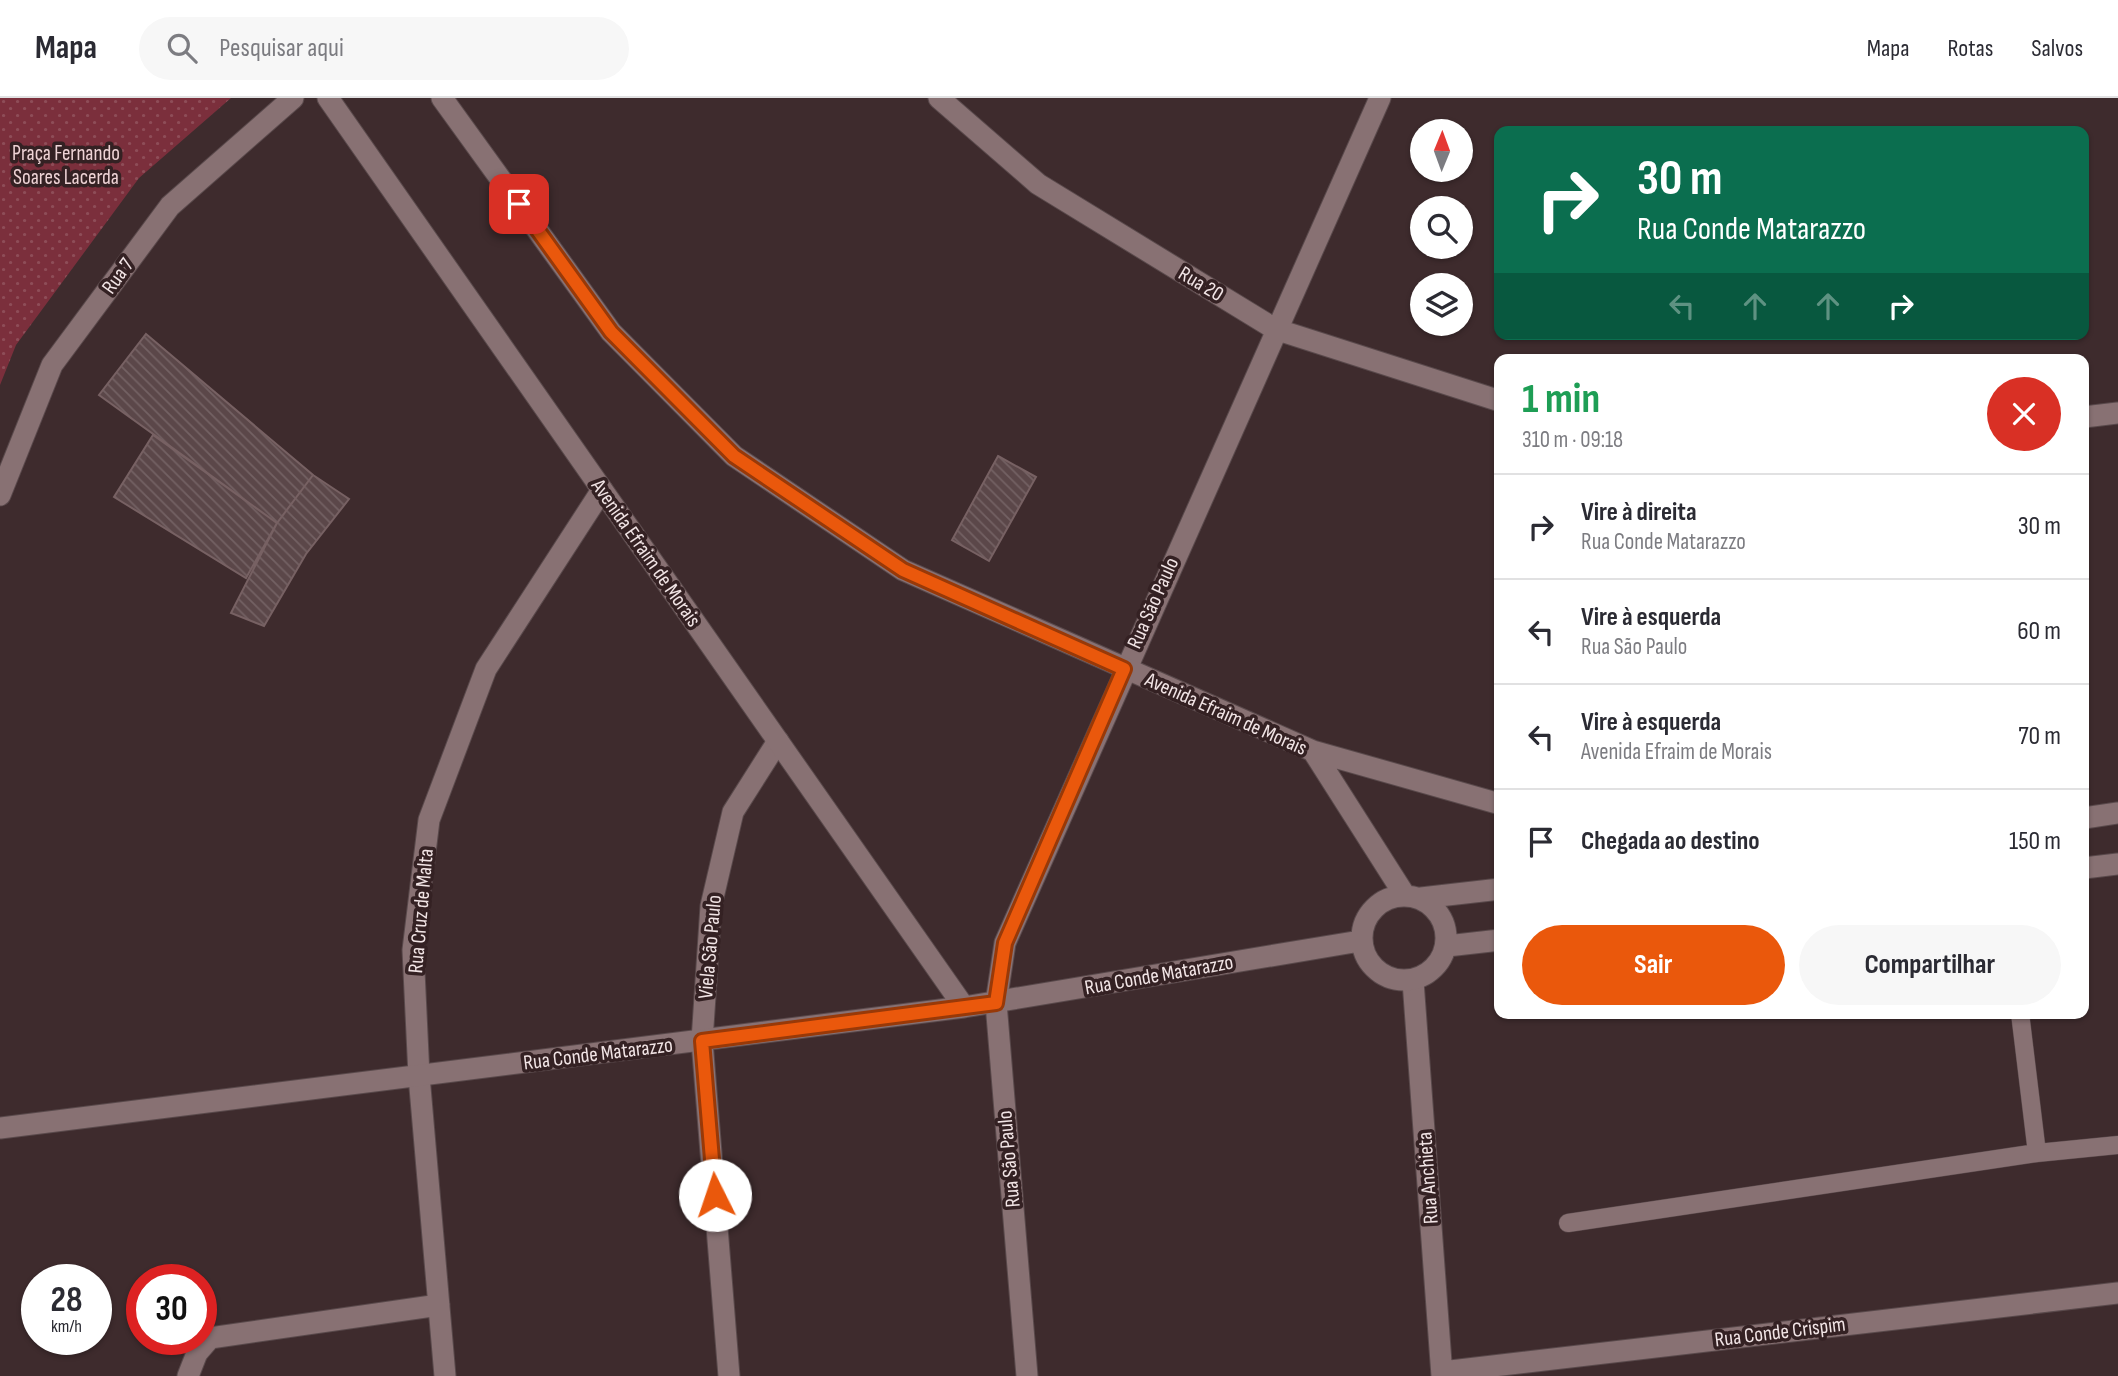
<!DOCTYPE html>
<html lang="pt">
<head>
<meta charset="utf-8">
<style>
	:root { --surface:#fff; --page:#f7f7f7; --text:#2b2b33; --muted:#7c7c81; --line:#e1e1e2; --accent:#ea580c }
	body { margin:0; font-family:"Sofia Sans Condensed",sans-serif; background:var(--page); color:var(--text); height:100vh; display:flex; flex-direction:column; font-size:26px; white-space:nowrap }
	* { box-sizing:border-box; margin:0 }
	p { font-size:23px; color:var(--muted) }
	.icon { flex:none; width:38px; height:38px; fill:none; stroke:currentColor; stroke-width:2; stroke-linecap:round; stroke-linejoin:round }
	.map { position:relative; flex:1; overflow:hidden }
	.details { position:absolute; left:1494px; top:256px; width:595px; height:665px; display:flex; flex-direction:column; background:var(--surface); border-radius:14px; box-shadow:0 2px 5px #0004 }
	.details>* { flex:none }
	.hud { position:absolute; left:1494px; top:28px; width:595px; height:214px; border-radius:14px; box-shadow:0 2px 5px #0004; background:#0b6e4f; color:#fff; overflow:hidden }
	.needle { width:46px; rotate:1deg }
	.controls { position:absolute; left:1410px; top:21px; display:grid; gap:14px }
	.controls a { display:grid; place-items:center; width:63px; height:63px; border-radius:50%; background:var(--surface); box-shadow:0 2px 5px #0004; font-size:35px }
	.speed { position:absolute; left:21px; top:1166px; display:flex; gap:14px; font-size:35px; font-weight:700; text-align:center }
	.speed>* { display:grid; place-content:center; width:91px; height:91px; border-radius:50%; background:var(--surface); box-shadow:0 2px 5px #0004; line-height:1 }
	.speed small { font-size:18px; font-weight:400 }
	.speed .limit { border:10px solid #d22; background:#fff; color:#111 }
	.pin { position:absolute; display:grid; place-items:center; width:60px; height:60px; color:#fff; margin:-30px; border-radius:14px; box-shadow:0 4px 10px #0006 }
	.me { position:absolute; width:77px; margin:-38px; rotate:356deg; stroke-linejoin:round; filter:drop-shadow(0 0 5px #0008) }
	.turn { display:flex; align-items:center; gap:24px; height:147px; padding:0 28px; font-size:32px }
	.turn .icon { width:91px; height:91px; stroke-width:2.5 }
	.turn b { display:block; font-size:49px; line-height:60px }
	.lanes { display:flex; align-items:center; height:66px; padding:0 28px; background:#0003; justify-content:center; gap:35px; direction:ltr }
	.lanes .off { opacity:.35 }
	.round { display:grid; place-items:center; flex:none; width:74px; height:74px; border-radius:37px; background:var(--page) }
	.overview { display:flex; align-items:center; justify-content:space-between; height:119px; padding:0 28px }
	h1 { font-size:42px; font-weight:700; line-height:52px; color:#1e9e55 }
	.button { display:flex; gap:14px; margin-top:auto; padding:14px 28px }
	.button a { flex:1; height:80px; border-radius:42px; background:var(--accent); color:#fff; font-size:28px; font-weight:700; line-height:80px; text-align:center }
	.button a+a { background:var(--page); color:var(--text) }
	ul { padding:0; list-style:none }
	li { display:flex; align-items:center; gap:21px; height:105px; padding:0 28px; border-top:2px solid var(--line) }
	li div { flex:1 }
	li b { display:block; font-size:26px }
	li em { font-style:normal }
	header { display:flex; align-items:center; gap:42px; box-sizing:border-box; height:98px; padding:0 35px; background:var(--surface); border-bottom:2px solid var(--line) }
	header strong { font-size:33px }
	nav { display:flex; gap:38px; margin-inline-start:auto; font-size:24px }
	.search { width:490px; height:63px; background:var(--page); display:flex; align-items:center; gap:18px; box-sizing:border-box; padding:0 24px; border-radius:38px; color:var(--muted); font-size:26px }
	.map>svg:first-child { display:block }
	.park { fill:url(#park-dots) }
	.building { fill:url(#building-back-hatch); stroke:#776163; stroke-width:2 }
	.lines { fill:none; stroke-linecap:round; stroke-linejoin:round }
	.service-casing { stroke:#59494b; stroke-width:19 }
	.minor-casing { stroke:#59494b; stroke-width:23 }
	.tertiary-casing { stroke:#59494b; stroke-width:23 }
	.service { stroke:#887173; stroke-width:18 }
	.minor { stroke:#887173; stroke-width:21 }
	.tertiary { stroke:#887173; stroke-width:21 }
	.route-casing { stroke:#983908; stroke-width:18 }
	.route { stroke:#ea580c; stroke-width:12 }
	.labels { text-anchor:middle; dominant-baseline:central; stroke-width:7; stroke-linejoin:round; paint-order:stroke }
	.park-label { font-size:21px; fill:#eed3d5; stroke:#342123 }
	.street-label { font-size:21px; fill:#f1e4e5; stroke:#342123 }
</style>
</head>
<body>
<header>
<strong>Mapa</strong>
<div class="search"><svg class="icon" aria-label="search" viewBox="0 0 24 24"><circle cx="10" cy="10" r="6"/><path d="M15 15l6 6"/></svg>Pesquisar aqui</div>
<nav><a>Mapa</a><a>Rotas</a><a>Salvos</a></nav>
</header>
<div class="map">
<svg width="2118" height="1278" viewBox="0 0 2118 1278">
	<defs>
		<pattern id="park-dots" width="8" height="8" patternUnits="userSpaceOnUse" patternTransform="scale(1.75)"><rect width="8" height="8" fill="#7b2f3c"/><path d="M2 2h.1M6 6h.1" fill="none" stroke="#8e4d58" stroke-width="1.8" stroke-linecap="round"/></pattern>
		<pattern id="building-back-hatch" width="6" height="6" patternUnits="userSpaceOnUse" patternTransform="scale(1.75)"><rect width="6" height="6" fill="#5b4749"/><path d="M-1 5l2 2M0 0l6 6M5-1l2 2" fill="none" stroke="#736163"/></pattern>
	</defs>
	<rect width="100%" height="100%" fill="#3e2b2d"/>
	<path class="park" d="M0,0h231l-92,80 -123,167 -16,40z"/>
	<path class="building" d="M146,236l167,141 -36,48 -178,-128z
		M153,337l124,88 -31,55 -132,-81z
		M998,358l38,21 -47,84 -37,-21z
		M313,377l36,24 -43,55 -42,72 -33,-13 46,-90z"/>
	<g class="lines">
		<g class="service-casing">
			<path id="service" d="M2020,915l17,140
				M1568,1125l469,-70 81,-8"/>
		</g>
		<g class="minor-casing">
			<path id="minor" d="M939,0l99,86 237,145 225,72
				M2084,319l34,-4
				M0,397l52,-130 118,-159 123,-108
				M1413,883l29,395
				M1442,1274l676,-79
				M188,1278l9,-23 13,-15 229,-33
				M445,1278l-26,-300 -6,-126 16,-130 57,-151 116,-179
				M729,1278l-27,-335 9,-135 22,-94 45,-71
				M1027,1278l-31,-373 9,-60 375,-845"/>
		</g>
		<g class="tertiary-casing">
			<path id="tertiary" d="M328,0l636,909
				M442,0l169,234 123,124 169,114 410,181 187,53
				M1313,653l91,143
				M2084,720l34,-5
				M2084,770l34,-4
				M1362 840a42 42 0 1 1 84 0a42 42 0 1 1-84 0Z
				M1421,800l79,-9
				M1447,848l53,-6
				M0,1030l964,-121 396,-66"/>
		</g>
		<use href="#service" class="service"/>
		<use href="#minor" class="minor"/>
		<use href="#tertiary" class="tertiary"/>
	</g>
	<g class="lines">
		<g class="route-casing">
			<path id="route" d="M519,106l92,128 123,124 169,114 221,99 -119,274 -9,60 -294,38 13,154"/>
		</g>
		<use href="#route" class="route"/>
	</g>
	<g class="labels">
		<g class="park-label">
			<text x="66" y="55">Praça Fernando<tspan x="66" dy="24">Soares Lacerda</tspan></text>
		</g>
		<g class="street-label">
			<text transform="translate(118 178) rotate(-54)">Rua 7</text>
			<text transform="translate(1201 186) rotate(31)">Rua 20</text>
			<text transform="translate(646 455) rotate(55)">Avenida Efraim de Morais</text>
			<text transform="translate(1153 505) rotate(-66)">Rua São Paulo</text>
			<text transform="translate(1226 616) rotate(24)">Avenida Efraim de Morais</text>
			<text transform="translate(421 813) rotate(-85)">Rua Cruz de Malta</text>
			<text transform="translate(710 849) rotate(-85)">Viela São Paulo</text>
			<text transform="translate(1159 877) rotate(-10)">Rua Conde Matarazzo</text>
			<text transform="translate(598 956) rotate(-7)">Rua Conde Matarazzo</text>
			<text transform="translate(1009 1061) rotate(-95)">Rua São Paulo</text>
			<text transform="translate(1428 1080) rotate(-94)">Rua Anchieta</text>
			<text transform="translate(1780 1234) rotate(-7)">Rua Conde Crispim</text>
		</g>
	</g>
</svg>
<div class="controls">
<a><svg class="needle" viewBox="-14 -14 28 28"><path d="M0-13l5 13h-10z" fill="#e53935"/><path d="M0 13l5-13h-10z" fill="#7c7c81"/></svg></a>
<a><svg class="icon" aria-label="search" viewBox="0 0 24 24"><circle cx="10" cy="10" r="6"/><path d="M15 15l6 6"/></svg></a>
<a><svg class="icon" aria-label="layers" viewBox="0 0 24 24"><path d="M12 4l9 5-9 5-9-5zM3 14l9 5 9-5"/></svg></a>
</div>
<div class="speed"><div>28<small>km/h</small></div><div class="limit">30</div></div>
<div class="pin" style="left:519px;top:106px;background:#d93025"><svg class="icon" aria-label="arrive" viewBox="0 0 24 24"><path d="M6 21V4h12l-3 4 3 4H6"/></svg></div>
<svg class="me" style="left:715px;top:1097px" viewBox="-20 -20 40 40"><circle r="19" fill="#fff"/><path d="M0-13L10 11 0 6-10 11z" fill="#ea580c"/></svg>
<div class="hud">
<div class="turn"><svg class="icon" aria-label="right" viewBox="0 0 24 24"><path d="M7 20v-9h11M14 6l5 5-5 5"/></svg><div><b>30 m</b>Rua Conde Matarazzo</div></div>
<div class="lanes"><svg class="icon off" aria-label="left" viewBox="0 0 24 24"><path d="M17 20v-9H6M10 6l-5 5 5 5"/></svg><svg class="icon off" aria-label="ahead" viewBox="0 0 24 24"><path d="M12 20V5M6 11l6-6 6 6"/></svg><svg class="icon off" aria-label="ahead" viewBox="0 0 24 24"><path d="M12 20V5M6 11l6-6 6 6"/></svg><svg class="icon" aria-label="right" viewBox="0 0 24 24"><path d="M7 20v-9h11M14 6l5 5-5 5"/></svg></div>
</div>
<section class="details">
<div class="overview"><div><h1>1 min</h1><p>310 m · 09:18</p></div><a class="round" style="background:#d93025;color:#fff"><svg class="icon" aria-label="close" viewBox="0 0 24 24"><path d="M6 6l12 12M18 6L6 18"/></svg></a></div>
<ul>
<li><svg class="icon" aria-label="right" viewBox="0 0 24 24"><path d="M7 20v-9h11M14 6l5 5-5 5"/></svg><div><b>Vire à direita</b><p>Rua Conde Matarazzo</p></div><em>30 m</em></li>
<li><svg class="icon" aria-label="left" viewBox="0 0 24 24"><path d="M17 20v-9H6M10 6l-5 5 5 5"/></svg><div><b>Vire à esquerda</b><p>Rua São Paulo</p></div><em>60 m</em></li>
<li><svg class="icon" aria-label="left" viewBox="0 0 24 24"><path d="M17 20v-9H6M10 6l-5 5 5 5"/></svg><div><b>Vire à esquerda</b><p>Avenida Efraim de Morais</p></div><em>70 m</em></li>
<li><svg class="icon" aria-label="arrive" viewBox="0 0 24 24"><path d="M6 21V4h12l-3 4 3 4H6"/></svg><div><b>Chegada ao destino</b></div><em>150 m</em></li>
</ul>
<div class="button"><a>Sair</a><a>Compartilhar</a></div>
</section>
</div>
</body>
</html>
